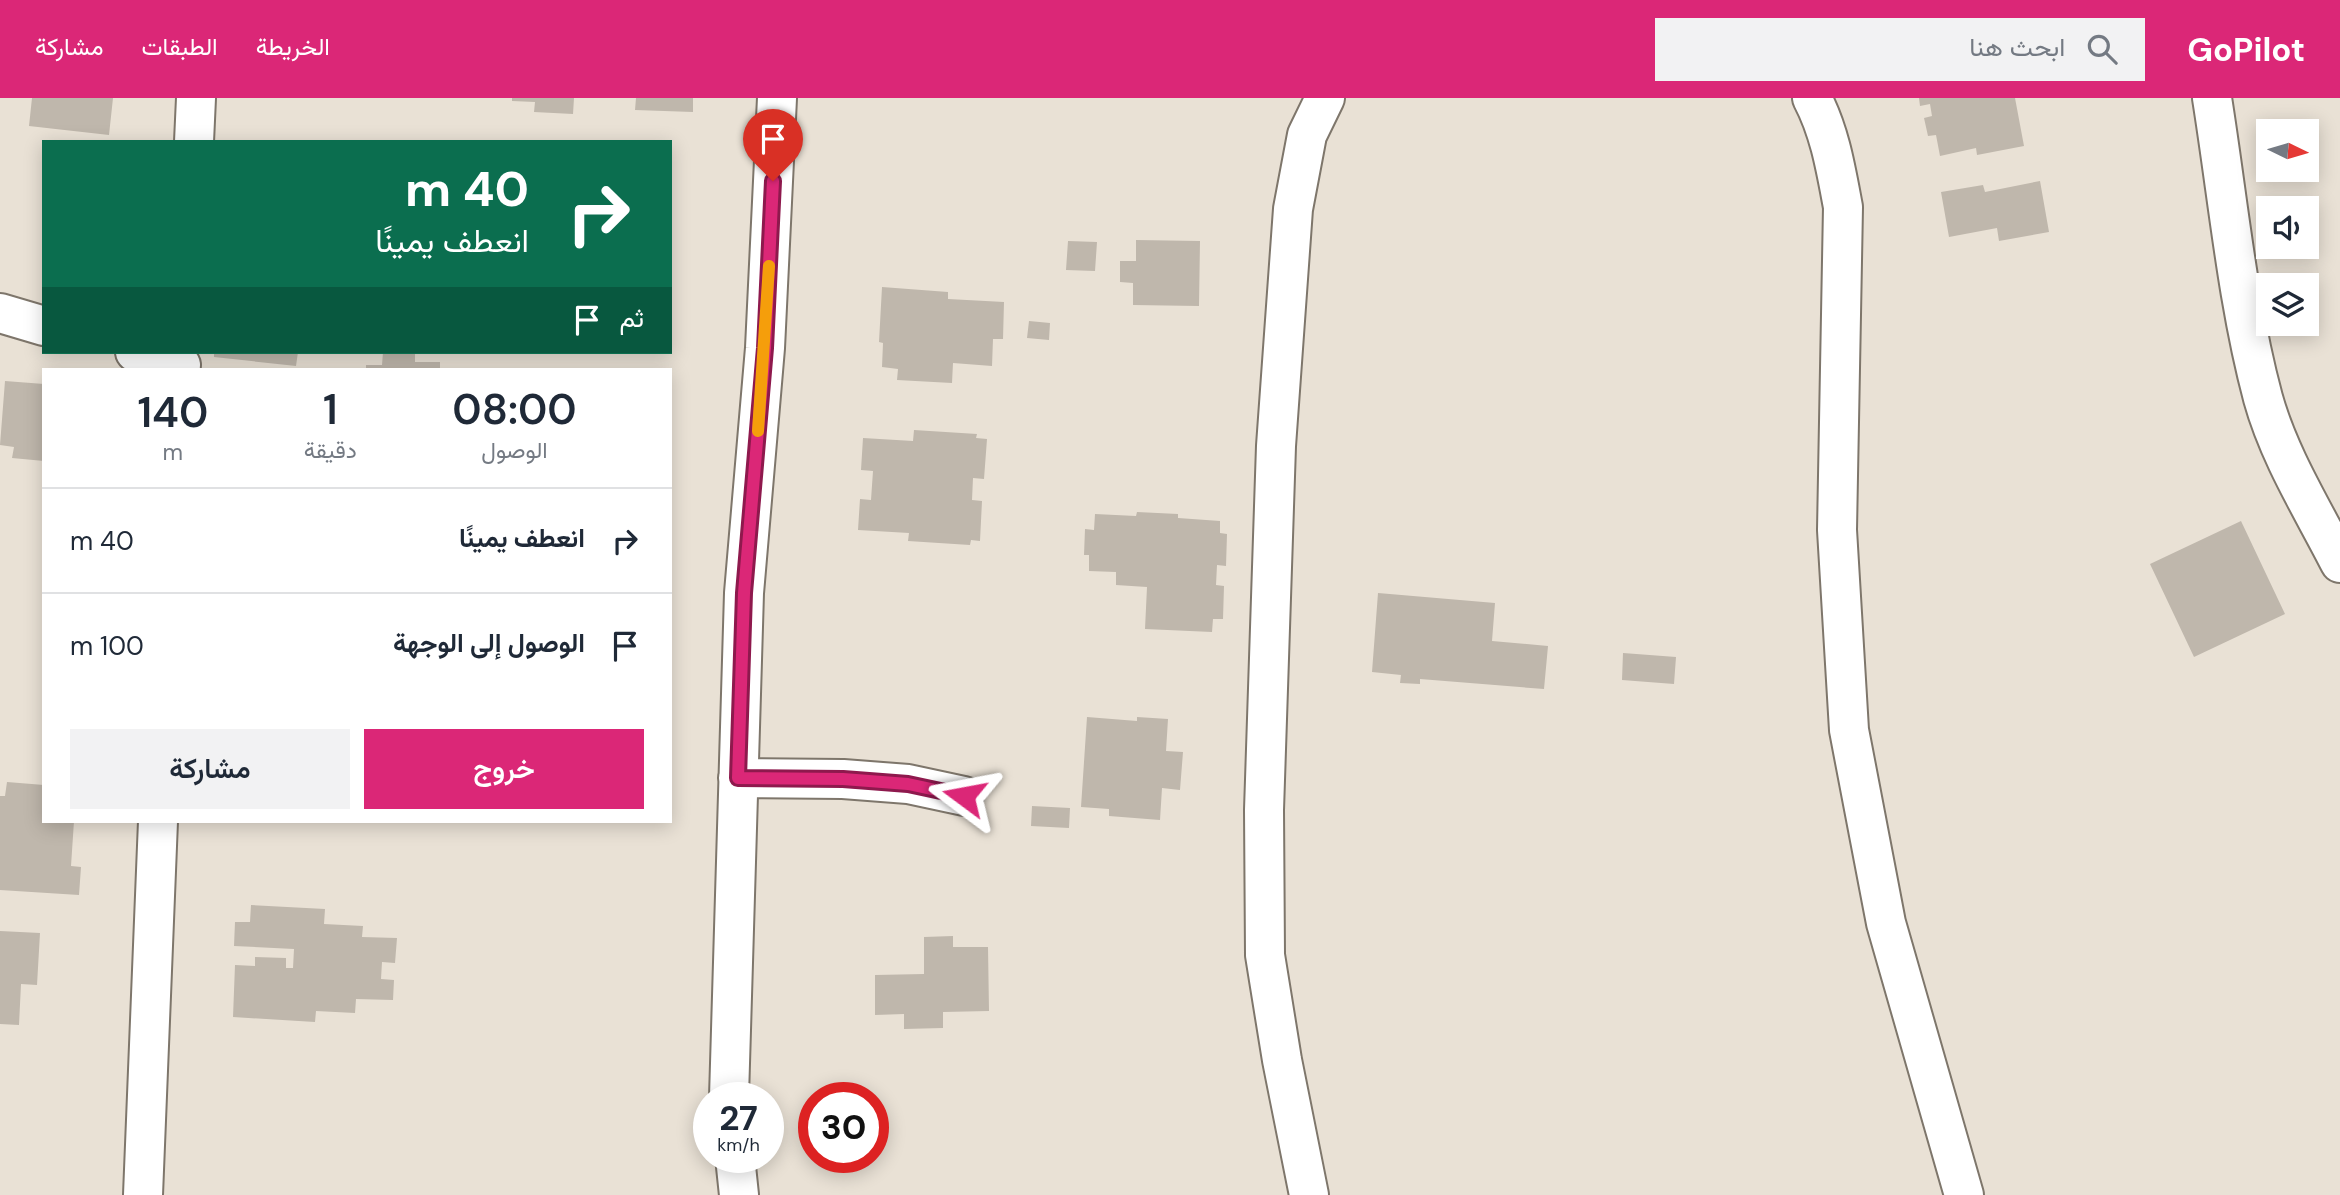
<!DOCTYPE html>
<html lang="ar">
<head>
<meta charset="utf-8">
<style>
	:root { --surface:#fff; --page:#f2f2f3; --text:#1f2937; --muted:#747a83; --line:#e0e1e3; --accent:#db2777 }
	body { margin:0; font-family:"DM Sans",Vazirmatn,sans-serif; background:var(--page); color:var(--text); direction:rtl; height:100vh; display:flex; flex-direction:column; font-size:26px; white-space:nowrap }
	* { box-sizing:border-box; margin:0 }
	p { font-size:23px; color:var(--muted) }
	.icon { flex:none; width:38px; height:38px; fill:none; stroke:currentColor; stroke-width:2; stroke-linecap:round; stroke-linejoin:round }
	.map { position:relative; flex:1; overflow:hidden; direction:ltr }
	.drawer { position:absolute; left:42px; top:270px; width:630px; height:455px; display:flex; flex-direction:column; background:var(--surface); border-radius:0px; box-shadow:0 4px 18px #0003; direction:rtl }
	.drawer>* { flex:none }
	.top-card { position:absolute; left:42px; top:42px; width:630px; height:214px; border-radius:0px; box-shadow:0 4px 18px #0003; direction:rtl; background:#0b6e4f; color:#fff; overflow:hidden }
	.needle { width:46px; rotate:95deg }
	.buttons { position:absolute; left:2256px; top:21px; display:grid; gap:14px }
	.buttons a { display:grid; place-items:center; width:63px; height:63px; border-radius:0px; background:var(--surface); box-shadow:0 4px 18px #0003; font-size:35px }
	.speed { position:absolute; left:693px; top:984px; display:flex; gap:14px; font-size:35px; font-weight:700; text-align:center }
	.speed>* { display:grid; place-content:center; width:91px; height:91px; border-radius:50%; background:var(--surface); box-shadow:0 4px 18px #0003; line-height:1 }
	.speed small { font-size:18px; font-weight:400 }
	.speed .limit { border:10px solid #d22; background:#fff; color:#111 }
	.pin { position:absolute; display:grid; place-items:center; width:60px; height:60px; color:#fff; margin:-72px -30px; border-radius:50% 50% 50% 0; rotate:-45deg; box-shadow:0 0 7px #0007 }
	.pin .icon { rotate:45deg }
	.me { position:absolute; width:77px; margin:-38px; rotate:283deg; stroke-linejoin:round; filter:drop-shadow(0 0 5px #0008) }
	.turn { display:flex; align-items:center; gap:24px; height:147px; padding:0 28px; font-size:32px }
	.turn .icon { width:91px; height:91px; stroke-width:2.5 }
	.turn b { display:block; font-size:49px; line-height:60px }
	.then { display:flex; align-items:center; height:66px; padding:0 28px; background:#0003; gap:14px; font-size:26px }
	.eta { display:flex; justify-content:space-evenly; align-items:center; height:119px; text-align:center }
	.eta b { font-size:42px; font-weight:600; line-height:49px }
	.cta { display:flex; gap:14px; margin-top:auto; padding:14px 28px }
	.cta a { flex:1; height:80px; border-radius:0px; background:var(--accent); color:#fff; font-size:28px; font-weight:600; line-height:80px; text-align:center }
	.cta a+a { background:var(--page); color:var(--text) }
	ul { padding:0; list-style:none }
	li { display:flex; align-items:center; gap:21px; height:105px; padding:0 28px; border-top:2px solid var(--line) }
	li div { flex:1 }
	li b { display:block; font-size:26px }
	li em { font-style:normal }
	header { display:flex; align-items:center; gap:42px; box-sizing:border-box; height:98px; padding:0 35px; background:var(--accent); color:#fff }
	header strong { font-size:33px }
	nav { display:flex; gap:38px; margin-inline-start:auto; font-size:24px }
	.search { width:490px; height:63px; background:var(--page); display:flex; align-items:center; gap:18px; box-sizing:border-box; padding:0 24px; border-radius:0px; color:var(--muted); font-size:26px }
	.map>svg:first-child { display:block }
	.building { fill:#bfb7ac }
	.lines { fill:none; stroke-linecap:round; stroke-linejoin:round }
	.minor-casing { stroke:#7e766b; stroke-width:42 }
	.minor { stroke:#fff; stroke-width:38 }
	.route-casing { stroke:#8e194d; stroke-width:18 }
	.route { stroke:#db2777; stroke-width:12 }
	.slow { stroke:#f59e0b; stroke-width:12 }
</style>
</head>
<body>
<header>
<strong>GoPilot</strong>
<div class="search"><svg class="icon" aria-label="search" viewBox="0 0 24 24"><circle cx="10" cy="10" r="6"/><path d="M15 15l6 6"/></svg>ابحث هنا</div>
<nav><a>الخريطة</a><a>الطبقات</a><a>مشاركة</a></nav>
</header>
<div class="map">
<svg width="2340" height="1097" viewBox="0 0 2340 1097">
	<rect width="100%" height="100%" fill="#e9e1d5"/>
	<path class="building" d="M32,0h81l-4,37 -80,-9z
		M512,0h62l-1,16 -39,-2 1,-10 -23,-1z
		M636,0h57v14l-58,-2z
		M1919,0h96l9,48 -47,9 -1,-7 -36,8 -4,-21 -8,1 -4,-18 8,-2 -2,-12 -10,2z
		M2040,83l9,51 -50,9 -2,-13 -48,9 -8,-45 42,-7 2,7z
		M1136,142l64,1 -1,65 -66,-1v-22l-13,-1v-21h16z
		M1068,143l29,1 -2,29 -29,-1z
		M882,189l66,5v7l56,3 -1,37h-10l-1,27 -39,-3 -1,20 -55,-3 1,-11 -16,-2 1,-24 -4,-1z
		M1029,223l21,2 -1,17 -22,-2z
		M214,254h84l-2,14 -82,-9z
		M383,254h32v10h25v7h-74v-4h16z
		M5,283l39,3v77l-32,-3 2,-11 -14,-2z
		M914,332l63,4 -1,4 11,1 -3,40 -11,-1 -1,22 10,1 -2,40 -9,-1 -1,5 -62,-4 1,-8 -51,-3 2,-31 11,1 2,-29 -12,-1 2,-32 50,3z
		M1137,414l41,2v4l42,3v12l7,1 -1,32 -9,-1 -1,20 8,1 -1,33h-10l-1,13 -67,-3 2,-42 -31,-2v-13l-27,-1v-16h-5l1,-26 9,1 1,-16 41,2z
		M2241,423l44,93 -91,43 -44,-93z
		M1378,495l117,10 -3,38 56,5 -4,43 -124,-10v5l-20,-1 1,-8 -29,-3z
		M1623,555l53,4 -2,27 -52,-4z
		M1087,619l50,4v-4l31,2 -2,32 17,1 -3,38 -18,-2 -2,32 -51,-4v-7l-28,-2z
		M7,684l37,3v36h30l-3,45 10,1 -2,28 -79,-5v-94h5z
		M1032,708l38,2 -1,20 -38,-2z
		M251,807l74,4 -1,15 39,2 -1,11 35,1 -2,25 -13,-1 -1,17 13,1 -1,20 -37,-1 -1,14 -39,-2 -1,11 -82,-5 2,-52 20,1v-9l31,1v10h7l1,-19 -60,-3 1,-24h15z
		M0,833l40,2 -3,52 -16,-1 -2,41 -19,-1z
		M953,838v11h35l1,64 -46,1v16l-39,1v-15l-29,1v-40l49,-1v-37z"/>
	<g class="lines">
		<g class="minor-casing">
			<path id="minor" d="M1812,0c18,34 24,72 31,109l-6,323 12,200 37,193 78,272
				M2212,0c16,100 25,203 51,300 16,58 50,112 77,165
				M194,44l2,-44
				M0,215l44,13
				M135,254l46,13
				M738,680l105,1 65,5 56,12
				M729,999l15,-504 21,-245 12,-250
				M735,1059l4,38
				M143,1097l15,-374
				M1309,1097l-27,-135 -17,-105 -1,-145 12,-364 17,-237 14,-74 18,-37"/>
		</g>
		<use href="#minor" class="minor"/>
	</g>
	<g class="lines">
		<g class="route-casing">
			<path id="route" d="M773,83l-8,167 -21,245 -6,185 105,1 65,5 56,12"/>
		</g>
		<use href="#route" class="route"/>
		<path class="slow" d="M758,333l11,-165"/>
	</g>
</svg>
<div class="buttons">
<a><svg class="needle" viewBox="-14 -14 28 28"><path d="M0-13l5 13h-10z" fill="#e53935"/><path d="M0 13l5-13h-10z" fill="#747a83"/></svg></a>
<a><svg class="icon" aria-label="sound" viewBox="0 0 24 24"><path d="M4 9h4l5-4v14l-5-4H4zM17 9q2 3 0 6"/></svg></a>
<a><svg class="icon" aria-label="layers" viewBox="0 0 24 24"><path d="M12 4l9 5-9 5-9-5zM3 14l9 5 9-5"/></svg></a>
</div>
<div class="speed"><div>27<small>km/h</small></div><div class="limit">30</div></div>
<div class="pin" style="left:773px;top:83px;background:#d93025"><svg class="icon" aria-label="arrive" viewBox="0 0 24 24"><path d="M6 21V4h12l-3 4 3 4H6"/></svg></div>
<svg class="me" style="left:964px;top:698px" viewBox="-20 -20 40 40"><path d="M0-17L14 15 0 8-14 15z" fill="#db2777" stroke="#fff" stroke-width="4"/></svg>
<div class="top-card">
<div class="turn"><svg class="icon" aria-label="right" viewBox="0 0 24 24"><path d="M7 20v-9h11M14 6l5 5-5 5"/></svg><div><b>40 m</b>انعطف يمينًا</div></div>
<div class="then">ثم<svg class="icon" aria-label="arrive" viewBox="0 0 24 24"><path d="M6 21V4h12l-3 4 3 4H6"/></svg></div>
</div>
<section class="drawer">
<div class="eta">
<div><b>08:00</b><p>الوصول</p></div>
<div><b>1</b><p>دقيقة</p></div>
<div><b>140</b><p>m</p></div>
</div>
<ul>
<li><svg class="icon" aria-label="right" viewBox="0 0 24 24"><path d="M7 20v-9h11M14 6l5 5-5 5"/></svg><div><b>انعطف يمينًا</b></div><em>40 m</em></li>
<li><svg class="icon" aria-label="arrive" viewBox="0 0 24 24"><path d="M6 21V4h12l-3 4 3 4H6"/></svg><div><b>الوصول إلى الوجهة</b></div><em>100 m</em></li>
</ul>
<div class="cta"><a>خروج</a><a>مشاركة</a></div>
</section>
</div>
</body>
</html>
